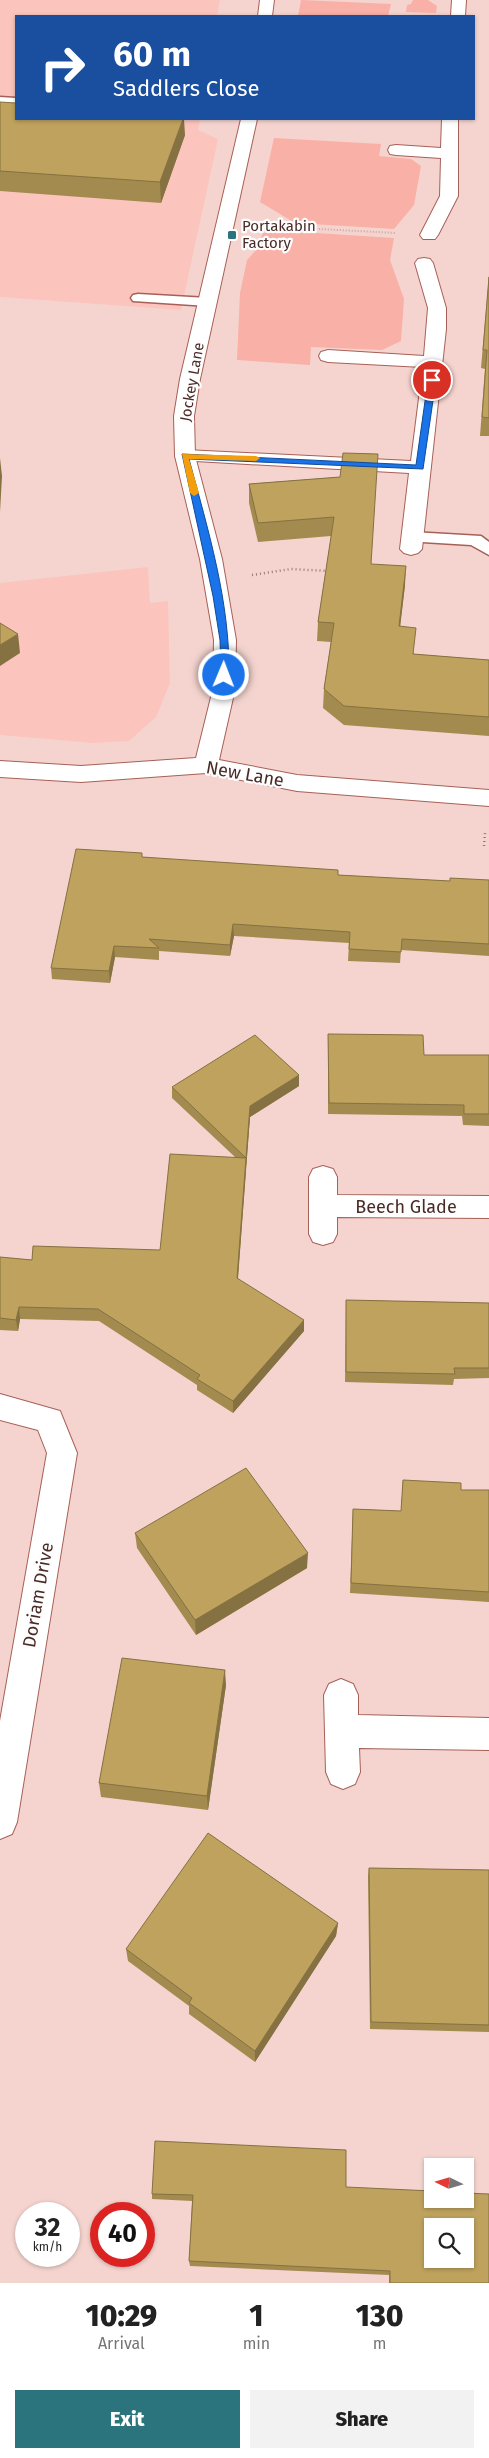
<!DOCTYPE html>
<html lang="en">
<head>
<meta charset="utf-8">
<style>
	:root { --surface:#fff; --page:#f2f2f2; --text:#222; --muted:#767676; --accent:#2b737d }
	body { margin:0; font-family:"Fira Sans",sans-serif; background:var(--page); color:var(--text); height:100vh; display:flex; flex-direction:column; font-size:19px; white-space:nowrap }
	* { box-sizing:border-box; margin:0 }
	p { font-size:16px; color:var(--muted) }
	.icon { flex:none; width:28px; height:28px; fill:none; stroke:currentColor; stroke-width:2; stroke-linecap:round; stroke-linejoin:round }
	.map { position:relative; height:2283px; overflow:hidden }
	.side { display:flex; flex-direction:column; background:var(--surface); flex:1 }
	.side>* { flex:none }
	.banner { position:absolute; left:15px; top:15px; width:460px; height:105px; border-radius:0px; box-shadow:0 1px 4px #0004; background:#1a4fa0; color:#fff; overflow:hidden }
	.needle { width:32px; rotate:275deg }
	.tools { position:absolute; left:424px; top:2158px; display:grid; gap:10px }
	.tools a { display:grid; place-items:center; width:50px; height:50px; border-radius:0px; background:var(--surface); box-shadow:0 1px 4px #0004; font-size:25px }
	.speed { position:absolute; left:15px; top:2202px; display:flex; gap:10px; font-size:25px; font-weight:700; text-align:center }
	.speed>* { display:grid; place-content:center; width:65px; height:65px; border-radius:50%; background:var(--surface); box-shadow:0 1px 4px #0004; line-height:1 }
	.speed small { font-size:12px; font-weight:400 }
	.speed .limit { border:8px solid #d22; background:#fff; color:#111 }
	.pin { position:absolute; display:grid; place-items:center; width:42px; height:42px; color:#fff; margin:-21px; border:2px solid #fff; border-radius:50%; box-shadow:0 1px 5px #0007 }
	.me { position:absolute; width:55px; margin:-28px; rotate:1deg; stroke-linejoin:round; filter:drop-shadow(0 0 4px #0008) }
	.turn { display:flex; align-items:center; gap:18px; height:105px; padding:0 15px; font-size:22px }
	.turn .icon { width:65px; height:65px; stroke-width:2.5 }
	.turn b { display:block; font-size:35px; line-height:42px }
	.eta { display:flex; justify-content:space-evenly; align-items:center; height:85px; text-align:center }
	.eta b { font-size:30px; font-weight:800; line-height:35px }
	.action { display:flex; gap:10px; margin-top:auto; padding:10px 15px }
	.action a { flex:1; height:58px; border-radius:0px; background:var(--accent); color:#fff; font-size:20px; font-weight:800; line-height:58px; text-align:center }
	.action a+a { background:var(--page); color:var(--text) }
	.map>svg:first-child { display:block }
	.built { fill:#fbc5bd }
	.green { fill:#f9b0a6 }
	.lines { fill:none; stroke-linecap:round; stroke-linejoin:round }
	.lane-casing { stroke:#a76057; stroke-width:3 }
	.street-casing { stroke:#a76057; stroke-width:2 }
	.secondary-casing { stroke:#a76057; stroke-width:2 }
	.path-far1 { stroke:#987874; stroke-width:2; stroke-dasharray:0.5 2.5; stroke-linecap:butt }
	.path { stroke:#987874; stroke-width:2.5; stroke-dasharray:1 3; stroke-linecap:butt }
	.lane { fill:#fff; fill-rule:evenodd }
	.street { fill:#fff; fill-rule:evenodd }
	.secondary { fill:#fff; fill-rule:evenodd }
	.wall { fill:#a38b50 }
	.shaded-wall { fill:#857141 }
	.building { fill:#bea25d; stroke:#857141; fill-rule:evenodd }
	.route { fill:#1a73e8; stroke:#114b97 }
	.slow { fill:#f59e0b }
	.poi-dot { fill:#2b737d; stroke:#fdfdfd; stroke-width:2 }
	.labels { text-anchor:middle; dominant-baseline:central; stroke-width:4.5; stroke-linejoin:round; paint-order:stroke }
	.far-poi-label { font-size:15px; fill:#492a26; stroke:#fdfdfd; text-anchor:start }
	.far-street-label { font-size:15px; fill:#492a26; stroke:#fdfdfd }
	.street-label { font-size:18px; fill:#492a26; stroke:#fdfdfd }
</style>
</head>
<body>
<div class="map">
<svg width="489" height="2283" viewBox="0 0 489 2283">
	<rect width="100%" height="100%" fill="#f5d4cf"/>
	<path class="built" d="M0,0h220l-3,16h-201v103h184l-2,11 20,9 -37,171 -181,-13z
		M148,567l2,36 18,-2 2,82 -14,34 -27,24 -36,2 -93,-8v-152z"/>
	<path class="green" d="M301,0l90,4 -3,12h-90z
		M413,0h15l9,6 -1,7 -30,-1 1,-7 4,-1z
		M274,138l107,6 -2,12 32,3 10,7 -7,39 -20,24 -99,-6 -35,-21z
		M285,231l109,7 -4,22 14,39 -3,42 -19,9 -71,-3 -1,18 -73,-5 3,-67 7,-33 10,-11 6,-16z"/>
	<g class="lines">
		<g class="lane-casing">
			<path id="lane" d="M0,97l16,1v8l-16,-1z
				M138,294l70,4 7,4 -7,4 -75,-5 -2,-3 2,-3z
				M412,532l69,4 8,6v13l-18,-10 -65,-4 -3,-4 3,-4z"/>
		</g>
		<g class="street-casing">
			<path id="street" d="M452,0h14l-1,16h-14z
				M442,119h16v77l-20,39 -3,4h-12l-3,-4 20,-39 1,-38 -45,-3 -6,-1 -2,-4 2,-4 6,-1 45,3z
				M424,258l6,1 3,4 13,45v21l-24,220 -4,4 -7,2 -7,-2 -4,-4 9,-76 -231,-13 -3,-4 3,-4 7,-2 226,11 12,-94 -95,-5 -7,-2 -2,-4 2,-4 7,-2 96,6 4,-48 -13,-45 3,-4z
				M323,1166l10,3 4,8v18l152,1v22l-152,-1v17l-4,8 -10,3 -10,-3 -4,-8v-57l4,-8z
				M0,1394l60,17 17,42 -60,369 -5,12 -12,5v-118l47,-268 -9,-23 -38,-10z
				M341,1679l12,5 5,11v20l131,3v32l-130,-2 1,24 -5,12 -12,5 -12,-5 -5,-12 -2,-77 5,-11z"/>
		</g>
		<g class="secondary-casing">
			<path id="secondary" d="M260,0h14l-2,16h-14z
				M241,119h16l-57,260 -6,37 1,40 27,103 14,81 -1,49 -16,71 78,15 192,15v16l-192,-15 -91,-18 -125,9 -81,-5v-16l81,5 115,-8 17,-69 1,-49 -14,-81 -25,-103 -1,-40 6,-37z"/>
		</g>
		<path class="path-far1" d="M262,226l134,7"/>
		<path class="path" d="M252,575l39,-6 37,2
			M484,846l1,-13"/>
		<use href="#lane" class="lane"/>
		<use href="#street" class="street"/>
		<use href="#secondary" class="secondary"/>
	</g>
	<path class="wall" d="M0,102l185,33 -24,68 -161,-12z
		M489,275v161h-9l5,-67 -4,-1z
		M340,477l31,87 34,21 -5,41 14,28 75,6v76l-145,-11 -21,-17 1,-19 7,-47 -14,-1 1,-19 13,-86 -73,6 -9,-39v-19z
		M143,857l195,18 112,6 39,-1v76l-88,-6 -1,13 -52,-2 1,-18 -115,-7 -4,20 -71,-5v9l-44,-3 -5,26 -58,-4 -1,-11z
		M328,1034l96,21h65v71l-26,-1 -1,-9 -134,-2z
		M299,1086l-49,31 -12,162 66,52 -71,82 -36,-23v-5l-98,-64 -79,-2 -2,12 -18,-1v-73l32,3 128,-10 75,-93 -63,-59v-11z
		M346,1300l143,3v75l-35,1 -1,6 -108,-3z
		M403,1480l58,10h28v112l-139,-9 3,-84 48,2z
		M135,1533l172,35 -111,67 -59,-87z
		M226,1685l-18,125 -107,-13 -2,-14z
		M369,1868l120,2v162l-119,-3 -2,-153z
		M338,1923l-2,13 -81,126 -66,-48v-8l-61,-45 -2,-12z
		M346,2187l143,96h-100v-8l-199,-9 -1,-5 3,-60 -40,-2v-5z"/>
	<path class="shaded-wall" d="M183,119h1l1,16 -24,68 -1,-21z
		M0,458l2,18 -2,36z
		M406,566l-1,19 -7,60 1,-19z
		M18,634l2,19 -20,13v-21z
		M233,924l1,12 -4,20v-11z
		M114,946l1,11 -5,26 -1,-12z
		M299,1075v11l-49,31 -4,52v-11l4,-52z
		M246,1158v12l-9,120v-12z
		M19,1307l1,12 -2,12 -2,-11z
		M304,1320v11l-71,82v-12z
		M308,1553l-1,15 -111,67 -1,-15z
		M225,1670l1,15 -18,125 -1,-14z
		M338,1923l-2,13 -81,126v-11z"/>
	<path class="building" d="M0,102l16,1v16h167l-23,63 -160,-11z
		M489,277v141l-7,-1 5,-67h-4z
		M343,453l35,1 -7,110 35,2 -7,60 17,2 -3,26 76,6v57l-145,-11 -20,-17 10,-66 -16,-1 16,-105 -76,6 -9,-39 91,-7z
		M0,623l18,11 -18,11z
		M76,849l66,4v4l196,13v5l112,6v-3l39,2v64l-87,-5 -1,13 -52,-3 1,-17 -117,-8 -3,21 -81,-6 10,9 -45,-2 -5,25 -58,-3z
		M328,1034l95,1 1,20h65v59h-25v-9l-135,-2z
		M255,1035l44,40 -49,31 -4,52 -74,-71z
		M170,1154l76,4 -9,120 67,42 -71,81 -36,-22 3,-4 -102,-66 -79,-2 -3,13 -16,-2v-61l32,3 1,-14 127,4z
		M346,1300l143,3v65h-35l1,6 -109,-2z
		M246,1468l62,85 -113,67 -60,-87z
		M403,1480l58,3v7h28v102l-138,-9 2,-74 48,2z
		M122,1658l103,12 -18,126 -108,-13z
		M208,1833l130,90 -83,128 -66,-48 3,-5 -66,-49z
		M369,1868l120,2v155l-118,-3z
		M155,2141l191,9v37l86,4v8h33v-6l24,1v89h-99v-12l-201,-10 4,-66 -41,-1zM432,2226h33v33h-33z"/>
	<path class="route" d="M432,377l4,3 -13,89 -234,-10c19,71 41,142 40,216l-8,2 -1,-37 -7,-44 -31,-142 234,11 12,-85z"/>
	<path class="slow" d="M182,454l74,2 4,2 -4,3 -67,-2 10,34 -5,3 -4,-3z"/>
	<rect class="poi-dot" x="227" y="230" width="10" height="10" rx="2.5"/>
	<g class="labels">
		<g class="far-poi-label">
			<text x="242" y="226">Portakabin<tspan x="242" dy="17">Factory</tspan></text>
		</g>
		<g class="far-street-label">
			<text transform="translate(192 382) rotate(-80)">Jockey Lane</text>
		</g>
		<g class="street-label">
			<text transform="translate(245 774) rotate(10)">New Lane</text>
			<text x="406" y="1207">Beech Glade</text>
			<text transform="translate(38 1595) rotate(-80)">Doriam Drive</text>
		</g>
	</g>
</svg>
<div class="tools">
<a><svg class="needle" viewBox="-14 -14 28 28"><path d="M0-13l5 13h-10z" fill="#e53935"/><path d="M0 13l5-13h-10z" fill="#767676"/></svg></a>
<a><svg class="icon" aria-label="search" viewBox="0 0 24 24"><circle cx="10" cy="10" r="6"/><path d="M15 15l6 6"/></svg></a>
</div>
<div class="speed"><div>32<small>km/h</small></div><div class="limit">40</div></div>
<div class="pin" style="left:432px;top:380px;background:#d93025"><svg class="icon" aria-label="arrive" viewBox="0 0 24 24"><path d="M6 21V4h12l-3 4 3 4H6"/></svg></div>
<svg class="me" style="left:224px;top:675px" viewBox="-20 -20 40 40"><circle r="17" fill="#1a73e8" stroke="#fff" stroke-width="3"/><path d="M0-11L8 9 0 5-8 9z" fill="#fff"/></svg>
<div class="banner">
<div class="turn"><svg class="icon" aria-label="right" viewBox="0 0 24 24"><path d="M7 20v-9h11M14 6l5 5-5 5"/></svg><div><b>60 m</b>Saddlers Close</div></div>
</div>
</div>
<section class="side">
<div class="eta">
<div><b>10:29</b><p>Arrival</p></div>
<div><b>1</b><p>min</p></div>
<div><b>130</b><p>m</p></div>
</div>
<div class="action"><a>Exit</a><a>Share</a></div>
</section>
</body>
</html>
